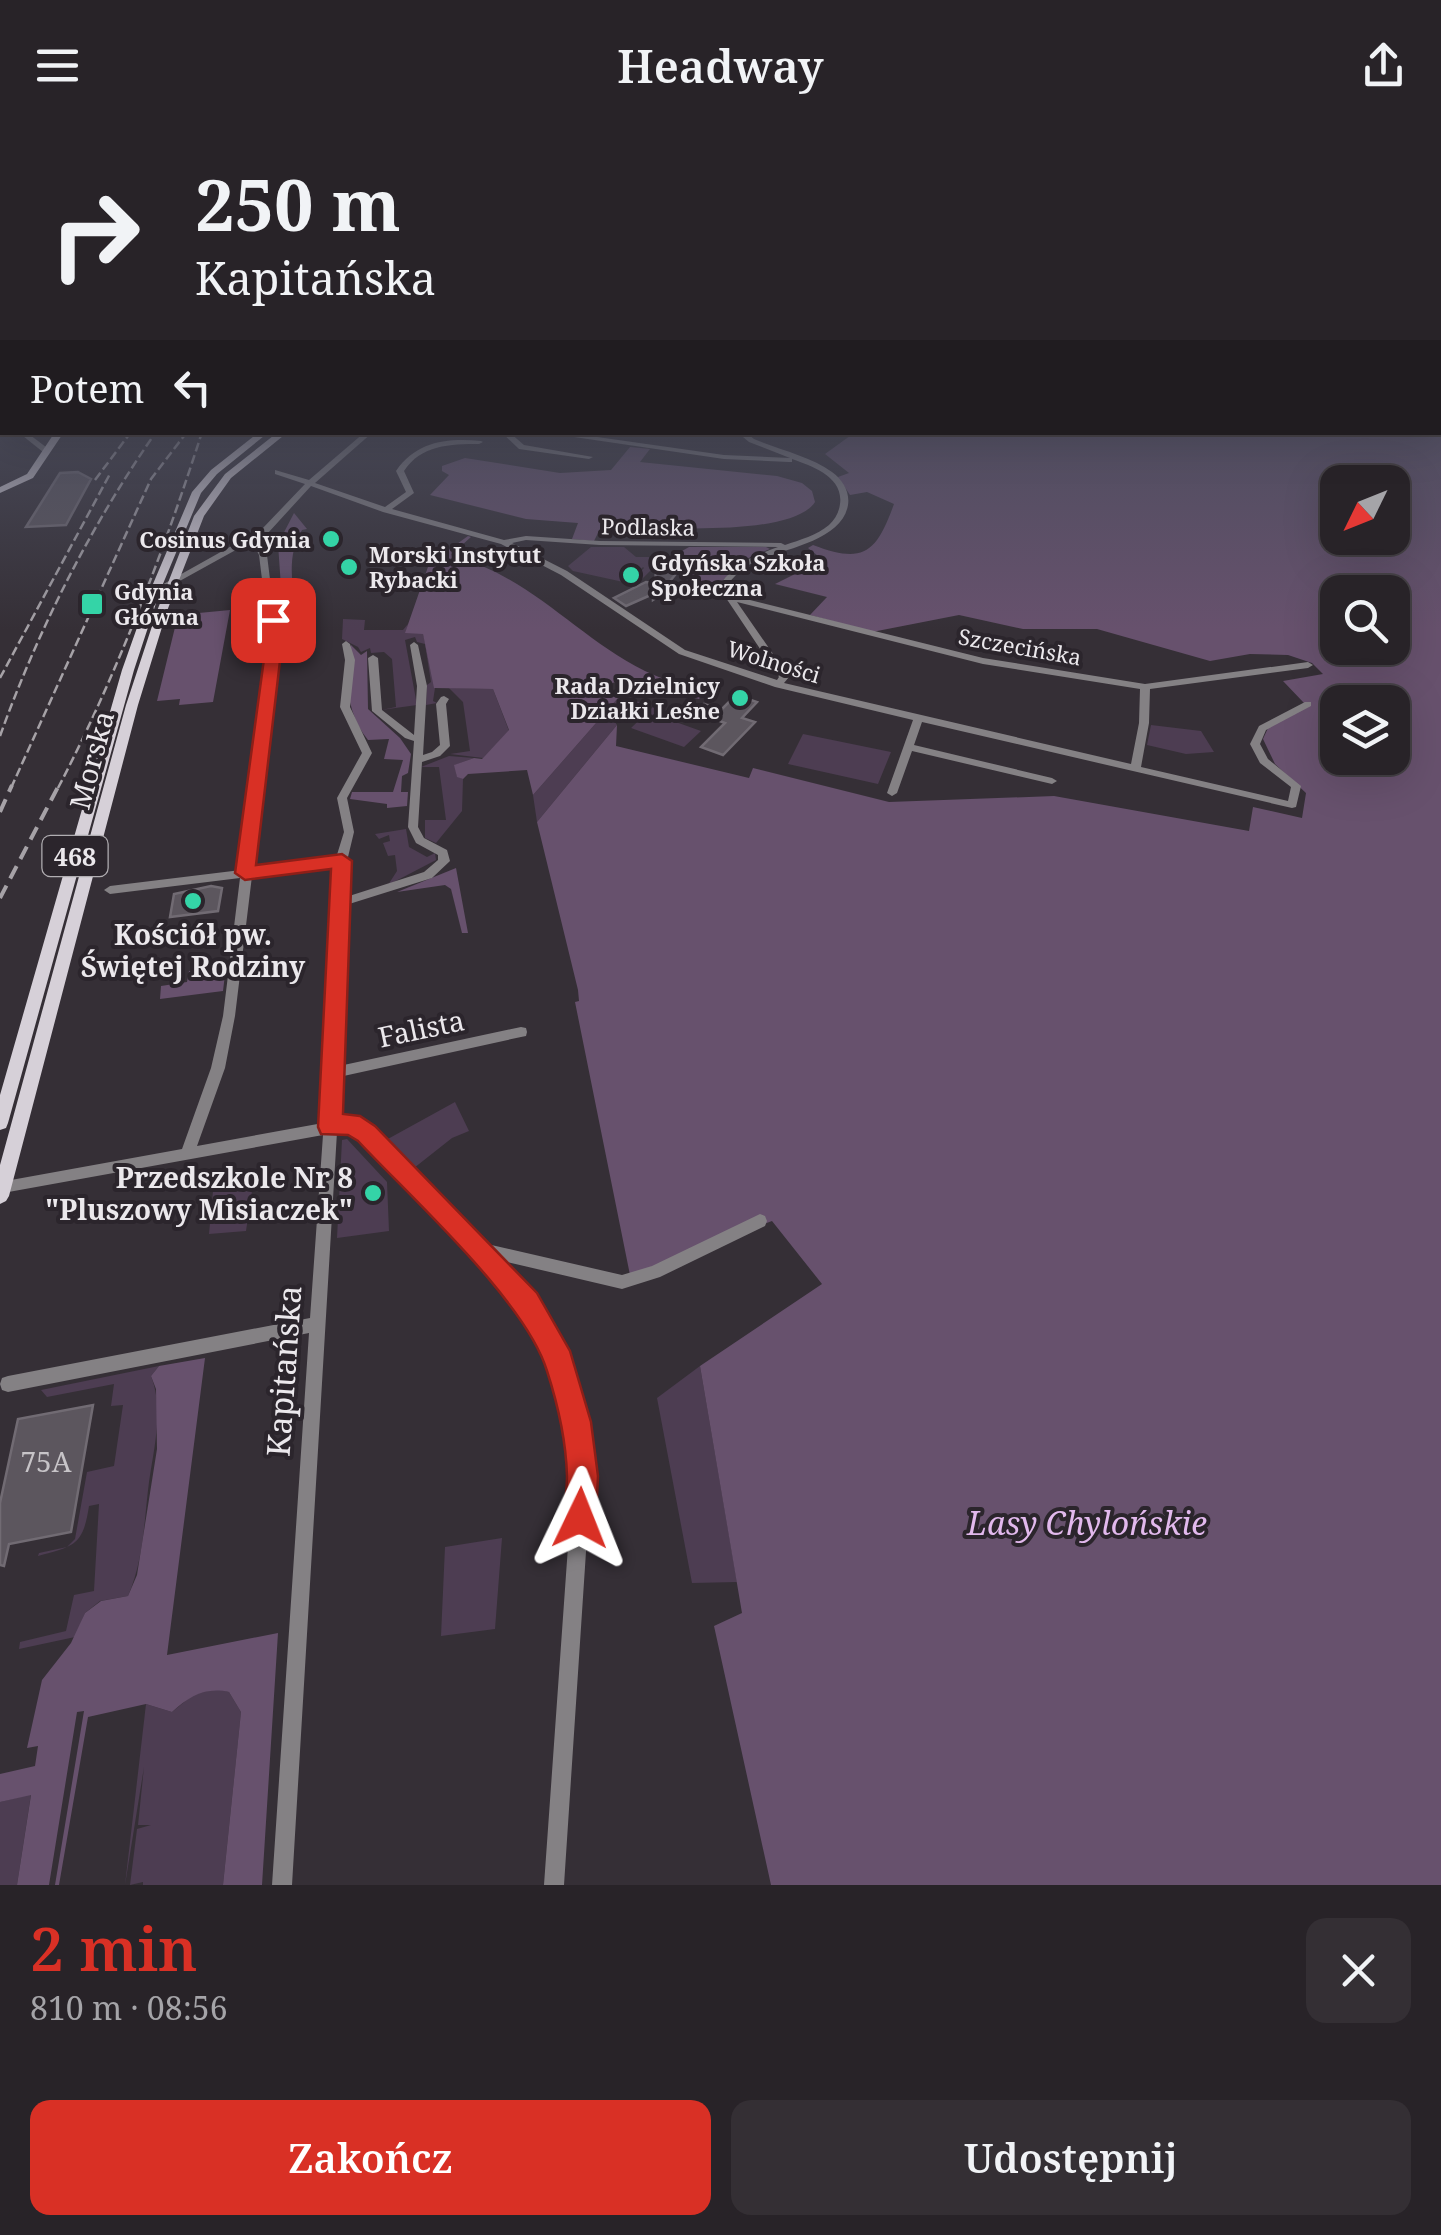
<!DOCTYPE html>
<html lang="pl">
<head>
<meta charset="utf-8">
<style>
	:root { --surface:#282328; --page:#342f34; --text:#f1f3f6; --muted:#a5a4a8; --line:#444045; --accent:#d93025 }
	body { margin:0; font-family:"Noto Serif",serif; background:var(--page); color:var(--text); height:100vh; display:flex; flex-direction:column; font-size:38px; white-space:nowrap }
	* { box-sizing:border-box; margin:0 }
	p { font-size:32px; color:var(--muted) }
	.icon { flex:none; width:55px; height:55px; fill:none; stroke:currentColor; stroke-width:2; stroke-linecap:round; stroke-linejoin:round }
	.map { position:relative; height:1755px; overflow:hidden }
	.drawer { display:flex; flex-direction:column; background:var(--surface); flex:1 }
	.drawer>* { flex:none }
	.hud { position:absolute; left:0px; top:0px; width:1442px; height:305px; box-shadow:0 10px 40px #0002,0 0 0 2px var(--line); background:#282328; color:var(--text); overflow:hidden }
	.needle { width:65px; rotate:227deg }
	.fabs { position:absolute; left:1320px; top:335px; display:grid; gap:20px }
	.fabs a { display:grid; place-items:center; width:90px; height:90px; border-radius:20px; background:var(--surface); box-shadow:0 10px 40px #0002,0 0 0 2px var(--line); font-size:50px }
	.pin { position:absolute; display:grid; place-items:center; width:85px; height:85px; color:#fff; margin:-42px; border-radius:20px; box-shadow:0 5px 15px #0006 }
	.me { position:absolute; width:110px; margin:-55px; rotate:2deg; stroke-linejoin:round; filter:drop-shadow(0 0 8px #0008) }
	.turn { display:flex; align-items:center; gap:35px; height:210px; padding:0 30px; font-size:45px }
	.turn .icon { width:130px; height:130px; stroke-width:2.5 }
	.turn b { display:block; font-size:70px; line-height:85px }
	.then { display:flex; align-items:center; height:95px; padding:0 30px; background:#0003; gap:20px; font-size:38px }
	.round { display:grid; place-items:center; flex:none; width:105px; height:105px; border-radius:20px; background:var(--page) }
	.head { display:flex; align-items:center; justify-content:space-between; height:170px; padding:0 30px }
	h1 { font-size:60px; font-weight:600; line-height:75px; color:var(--accent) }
	.button { display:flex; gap:20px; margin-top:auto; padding:20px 30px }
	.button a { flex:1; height:115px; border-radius:20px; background:var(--accent); color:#fff; font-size:40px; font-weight:600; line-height:115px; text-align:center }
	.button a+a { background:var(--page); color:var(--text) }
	header { display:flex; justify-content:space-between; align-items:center; height:130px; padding:0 30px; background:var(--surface); font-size:45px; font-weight:600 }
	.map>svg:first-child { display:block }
	.green { fill:#4d3d52 }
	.forest { fill:#67516d; fill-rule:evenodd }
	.building { fill:#5c565e; stroke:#716b73; stroke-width:2.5 }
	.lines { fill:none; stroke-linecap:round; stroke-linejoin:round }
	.minor { fill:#848184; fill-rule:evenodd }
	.major { fill:#d6d0d8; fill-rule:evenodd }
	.rail-far1 { stroke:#a6a2a7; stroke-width:2.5; stroke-dasharray:9 4; stroke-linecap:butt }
	.rail { stroke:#a6a2a7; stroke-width:4; stroke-dasharray:14 8; stroke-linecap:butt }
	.route { fill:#d93025; stroke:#8d1f18; stroke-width:2.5 }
	.poi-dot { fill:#34d4a7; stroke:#2b252c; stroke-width:4 }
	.labels { text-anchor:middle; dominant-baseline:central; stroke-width:8; stroke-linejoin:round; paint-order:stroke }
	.far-street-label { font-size:22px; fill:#ebe8ec; stroke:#2b252c }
	.far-poi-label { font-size:22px; font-weight:bold; fill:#ebe8ec; stroke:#2b252c; text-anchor:start }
	.shield { fill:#2b252c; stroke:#b1aeb2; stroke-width:2.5 }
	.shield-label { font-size:25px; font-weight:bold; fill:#ebe8ec }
	.street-label { font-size:28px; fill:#ebe8ec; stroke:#2b252c }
	.poi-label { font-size:28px; font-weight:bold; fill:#ebe8ec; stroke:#2b252c }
	.near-number-label { font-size:28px; fill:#c7c4c8 }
	.near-street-label { font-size:32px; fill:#ebe8ec; stroke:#2b252c }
	.near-park-label { font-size:32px; font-style:italic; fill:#e2b9ed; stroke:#2b252c }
</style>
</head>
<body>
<header><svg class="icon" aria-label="menu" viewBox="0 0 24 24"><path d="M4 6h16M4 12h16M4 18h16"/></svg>Headway<svg class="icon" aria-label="share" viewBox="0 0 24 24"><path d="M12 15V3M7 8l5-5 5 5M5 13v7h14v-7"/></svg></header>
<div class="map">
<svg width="1441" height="1755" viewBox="0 0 1441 1755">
	<rect width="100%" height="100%" fill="#352f36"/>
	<path class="green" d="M591,417h33l12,10h13l4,11 -13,13 -7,-1 11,-12 -1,-1 -15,16 -55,-12 -5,-5z
		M343,489l22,1 -1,10h39l5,-6 -2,8 17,1 12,55 -2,13 4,2 -11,2 1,-20 4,-3 -6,-38 -8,-2 -2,-5 -10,3 12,65 -36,5 15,-3 -4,-48 -8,-7 -13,1 -1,-5 -9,4 -3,-5 -16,-8z
		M449,558l44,1 16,42 -26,27 -33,-4 20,-3 -7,-49z
		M618,568l22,4 -25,20 2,3 -80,97 -4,-27z
		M654,576l23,9 -4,6 28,10 -17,16 -53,-19z
		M1151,595l50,6 13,21 -28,2 -39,-9z
		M803,604l88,18 -13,32 -90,-20z
		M449,626l25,2 -19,7 2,11 6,3 -1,32 -26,32 -11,-5v-18h21l-7,-53h-18z
		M406,699l3,18 18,10 8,-4 1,7 -48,25 9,-14 -2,-16 -7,1 -5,-13 7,-2 -1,-6 -10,4 -4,-5z
		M455,972l14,29 -17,7 -38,30 -28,-28z
		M347,1009l40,43 2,49 -52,7 5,-98z
		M253,1054l-7,47 -37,3 4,-43z
		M159,1236l-8,10c13,34 3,71 -2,106 -5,39 -5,77 -21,114l-28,5 -15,12 -10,24 -56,12 1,-7 46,-11 8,-36 20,-4 5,-87 -10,2c-6,40 -15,40 -51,50l1,-3 28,-6 8,-8 12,-67 27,-6 9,-61 -12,1 3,-22 -67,13 -6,-7z
		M700,1236l37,216 -45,1 -35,-185z
		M502,1408l-7,91 -54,7 4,-89z
		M218,1559l11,3 12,20 -18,173h-80v-3l-13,3 7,-56 14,-4h-13l6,-58 -19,118 21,-181 26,8 22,-18z
		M31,1664l-14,91h-17v-83z"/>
	<path class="forest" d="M1441,262v1493h-670l-57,-259 28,-13 -42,-247 122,-82 -50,-63 -142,54 -55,-273 4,-1 -1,-11 -41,-168 80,-97 -1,21 133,32 4,-10 136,34 165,-6 195,35 4,-24 49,11 4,-25 -31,-29 -12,-25 5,-11 36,-25 -21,-22 40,-7 -11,-11 -24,-8 -38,-1 -40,7 -113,-32h-74l-64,-14 -87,17 -62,-17 17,-18 -52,-13 48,-24 -15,-12 5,-3c50,19 63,9 81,-41l-27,-12 -17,3 -12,-18 11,-4 -24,-19 29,-21 126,-1 7,4 24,-4h429zM1338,352h54v56h-54zM1338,462h54v56h-54zM1338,572h54v56h-54z
		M630,317l20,2 -10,13 137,14 25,7 10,8 3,11c-24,37 -169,25 -213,23l-8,16 -22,-2 6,-16 -52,-4 -96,-24 19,-20 -7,-4v-5l23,-8 95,15 51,-3z
		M294,383l13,16 -5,1c-15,25 -10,50 -7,77l-12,8 -5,-71z
		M468,406l3,1 -20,18c81,22 124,81 194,116 19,9 39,15 59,22l-5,6 -81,-18 -8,3 -2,11 10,3 -85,97 -6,-25 -59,4 -5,5 -6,-2 -3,-12 20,-7 8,1 27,-29 -16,-41 -59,-1 -11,-54 -18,-1 24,-69z
		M689,417h77l4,2 -31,13 -18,21 -7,2 -34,-9 4,-6 -2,-19z
		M230,480l-17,92 -34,3 1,-6 -23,2 21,-86z
		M351,515l10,10 6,-4 1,58 32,29 11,16 -3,19 -6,3 -1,16h7l-1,14 -20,2v-4l-37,-5 2,-7h41l10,-32 -19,-1 5,-20 -21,1c-22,-27 -24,-63 -17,-95z
		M456,738l12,65h-6l-11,-44 -6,-4 -48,7z
		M226,836l-3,25 -63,8 1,-13 26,-4 2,-11z
		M205,1228l-38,297 111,-22 -16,252h-39l18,-173 -12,-20c-24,-5 -39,4 -57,20l-26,-8 -58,13 -29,168h-4l29,-174 -7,1 -28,173h-32l14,-90 -31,7v-28l35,-8 3,-20 -11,2 15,-68 29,-37 14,-30 16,-12 27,-5 9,-21 20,-126 -1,-60 -5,-13 8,-10z"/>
	<path class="building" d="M78,342l13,7 -25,46 -40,2 34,-54z
		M657,428h23l-1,12 -13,16 6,1 -19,13v-6l-27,12 -12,-8 32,-16 9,1z
		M736,565l21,7 -15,16 13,4 -32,33 -22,-8 24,-24 -29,-11 8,-8 17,6z
		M211,756l11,2 -4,23 -48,6 4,-23z
		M93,1275l-22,127 -62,12 -5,22 -4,-1v-62l18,-84z"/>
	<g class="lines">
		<path class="minor" d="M2,266v4l-2,1v-4z
			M0,284l2,1v5h-2z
			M18,302h8l24,18 -7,2z
			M365,302h8l-58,51 70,24 21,-15 -10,-21c21,-30 51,-33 85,-30l2,1 -4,2c-29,0 -58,1 -75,27l10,22 -22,16 112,31 22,-4 74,5 181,2 4,2c15,-5 32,-10 44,-20 6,-6 10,-12 11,-21 4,-27 -28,-38 -48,-45v3h-3l-65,-3 -184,-27h22l162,23 66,3 -41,-16 -12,-10h8l9,7c25,11 56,17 78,33 11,8 18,20 16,33 -6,37 -68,44 -96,58 -10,6 -16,11 -23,20l5,13 249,62 162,26 163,-22 5,3 -5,3 -158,21 -1,34 -8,44 147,34 3,-14 -31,-24 -10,-19 9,-18 46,-24h6v4l-45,24 -6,14 8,15 33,27 -5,21 -4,1 -370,-86 -8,23 138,33 5,3 -5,3 -140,-33 -15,42 -5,3 -5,-3 26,-73 -138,-33 -96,-33 -118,-79 -60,-31 -118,-32 -72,-26 -43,47 -9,5 8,17 11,89 -26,224 84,-10 8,-26 -7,-34 25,-45 -22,-46 5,-47 -3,-16 4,-3 4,3 5,16 -5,47 22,46 -25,45 7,34 -6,25 -2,40 78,-25 14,-12v-5l-22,-12 -8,-16 6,-86 -9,-3 -33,-27 -4,-53 5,-3 5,3 4,52 32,25 3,-49 -7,-41 4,-3 4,3 9,41 -4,69 9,-3 8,-7 -4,-41 5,-7 3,-1 5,3 -3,5 4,42 -10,10 -18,6 -4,65 6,11 23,12 3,11 -18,17 -86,27 -7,161 182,-39 5,1 1,4 -1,4 -5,1 -182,40 -2,44 14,-3 21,12 115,114 135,31 30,-9 108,-52 5,2 2,5 -2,5 -105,51 -38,12 -119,-28c56,64 81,130 88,215l-27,409h-20l29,-409c-2,-38 -7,-79 -22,-114 -17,-42 -46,-75 -75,-108 -35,-40 -75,-78 -114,-116l-13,-8 -12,2 -45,753h-20l37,-552 -301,59 -6,-2 -2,-6 2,-6 6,-2 302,-58 13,-183 -320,58 -3,-1v-10l182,-33 29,-81 12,-52 17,-138 -130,16 -6,-4 6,-4 131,-16 29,-226 -11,-89 -7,-14 -94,52 -7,-2 111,-62 43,-45 -30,-10v-4l34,10zM526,410l74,5 178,2c-24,9 -41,15 -57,36l5,15 53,79 -2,3 -92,-30 -118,-79 -55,-28zM737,472l246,62 157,25 -1,34 -8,41 -347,-81 5,-6zM336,736l-13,257 -126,23 28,-78 10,-52 17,-140z
			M501,302h8l15,13 69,12 -4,2 -70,-10z"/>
		<path class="major" d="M55,302h9l-31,46 -33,15v-6l27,-13z
			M259,302h10l-52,42 -16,19 -41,98 -26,79 -126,453 -2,5 -6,2v-35l122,-425 28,-79 42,-99 19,-22z
			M278,302h10l-57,46 -27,38 -37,95 -29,94 -129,491 -3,5 -6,3v-39l126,-460 31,-94 37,-95 31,-42z"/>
		<path class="rail-far1" d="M95,350l36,-48
			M0,548l111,-206
			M0,606c38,-106 91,-211 156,-304
			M11,658l140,-309 36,-47
			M58,658c57,-109 107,-239 144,-356"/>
		<path class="rail" d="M0,682l12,-27
			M0,768l59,-113"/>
	</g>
	<linearGradient id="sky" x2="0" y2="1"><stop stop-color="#1d1a1e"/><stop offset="0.51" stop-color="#4b4d5d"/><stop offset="1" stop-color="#4b4d5d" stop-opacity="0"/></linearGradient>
	<rect width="1441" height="500" fill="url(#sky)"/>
	<path class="route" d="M273,485l8,5 1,24 -26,221 86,-11 10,7 -9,253 17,2 15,10 162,167 33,58 21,71 7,54 -2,42 -5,11 -11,5 -11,-5c-7,-17 -2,-34 -2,-53 -1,-35 -9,-71 -20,-105 -21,-70 -137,-174 -189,-230l-10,-6 -27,-1 -3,-7 13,-258 -86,11 -10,-7 31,-229 -1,-24z"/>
	<g class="poi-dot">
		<circle cx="331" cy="409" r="10"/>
		<circle cx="349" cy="437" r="10"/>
		<circle cx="631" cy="445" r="10"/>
		<rect x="80" y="462" width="24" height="24" rx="5"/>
		<circle cx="740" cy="568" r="10"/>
		<circle cx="193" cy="771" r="10"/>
		<circle cx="373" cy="1063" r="10"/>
	</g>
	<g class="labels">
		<g class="far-street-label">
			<text transform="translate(648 396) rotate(1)">Podlaska</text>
			<text transform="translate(1020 516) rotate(10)">Szczecińska</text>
			<text transform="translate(774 531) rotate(17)">Wolności</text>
		</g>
		<g class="far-poi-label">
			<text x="311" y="409" text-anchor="end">Cosinus Gdynia</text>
			<text x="369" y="424">Morski Instytut<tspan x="369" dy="25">Rybacki</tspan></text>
			<text x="651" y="432">Gdyńska Szkoła<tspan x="651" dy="25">Społeczna</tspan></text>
			<text x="114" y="461">Gdynia<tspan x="114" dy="25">Główna</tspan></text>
			<text x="720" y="555" text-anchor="end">Rada Dzielnicy<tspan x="720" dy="25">Działki Leśne</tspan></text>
		</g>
		<rect class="shield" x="42.5" y="706" width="65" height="40" rx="8"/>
		<g class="shield-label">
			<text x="75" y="726">468</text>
		</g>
		<g class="street-label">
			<text transform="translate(91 630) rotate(-75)">Morska</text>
			<text transform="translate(421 898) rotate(-12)">Falista</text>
		</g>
		<g class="poi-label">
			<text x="193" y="804">Kościół pw.<tspan x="193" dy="32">Świętej Rodziny</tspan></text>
			<text x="353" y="1047" text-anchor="end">Przedszkole Nr 8<tspan x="353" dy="32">"Pluszowy Misiaczek"</tspan></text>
		</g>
		<g class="near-number-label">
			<text x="46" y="1331">75A</text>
		</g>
		<g class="near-street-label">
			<text transform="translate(283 1241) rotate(-86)">Kapitańska</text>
		</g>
		<g class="near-park-label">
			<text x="1087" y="1392">Lasy Chylońskie</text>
		</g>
	</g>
</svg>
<div class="fabs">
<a><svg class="needle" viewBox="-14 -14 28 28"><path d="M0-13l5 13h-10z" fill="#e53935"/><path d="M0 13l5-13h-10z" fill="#a5a4a8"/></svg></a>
<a><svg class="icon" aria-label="search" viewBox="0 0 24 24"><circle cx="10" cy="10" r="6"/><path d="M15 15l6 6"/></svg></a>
<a><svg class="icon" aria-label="layers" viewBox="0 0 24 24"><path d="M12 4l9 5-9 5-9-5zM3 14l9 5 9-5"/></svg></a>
</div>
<div class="pin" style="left:273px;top:490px;background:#d93025"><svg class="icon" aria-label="arrive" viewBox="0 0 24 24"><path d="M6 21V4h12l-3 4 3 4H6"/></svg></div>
<svg class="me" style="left:580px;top:1388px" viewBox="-20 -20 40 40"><path d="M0-17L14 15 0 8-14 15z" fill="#d93025" stroke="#fff" stroke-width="4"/></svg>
<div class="hud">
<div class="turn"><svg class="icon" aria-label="right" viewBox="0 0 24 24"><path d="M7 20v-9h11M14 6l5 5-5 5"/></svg><div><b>250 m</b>Kapitańska</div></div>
<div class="then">Potem<svg class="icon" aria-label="left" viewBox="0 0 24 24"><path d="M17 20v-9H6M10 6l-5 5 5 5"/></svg></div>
</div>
</div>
<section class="drawer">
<div class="head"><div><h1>2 min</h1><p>810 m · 08:56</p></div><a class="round"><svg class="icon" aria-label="close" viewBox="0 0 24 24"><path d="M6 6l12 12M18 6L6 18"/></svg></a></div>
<div class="button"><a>Zakończ</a><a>Udostępnij</a></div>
</section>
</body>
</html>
